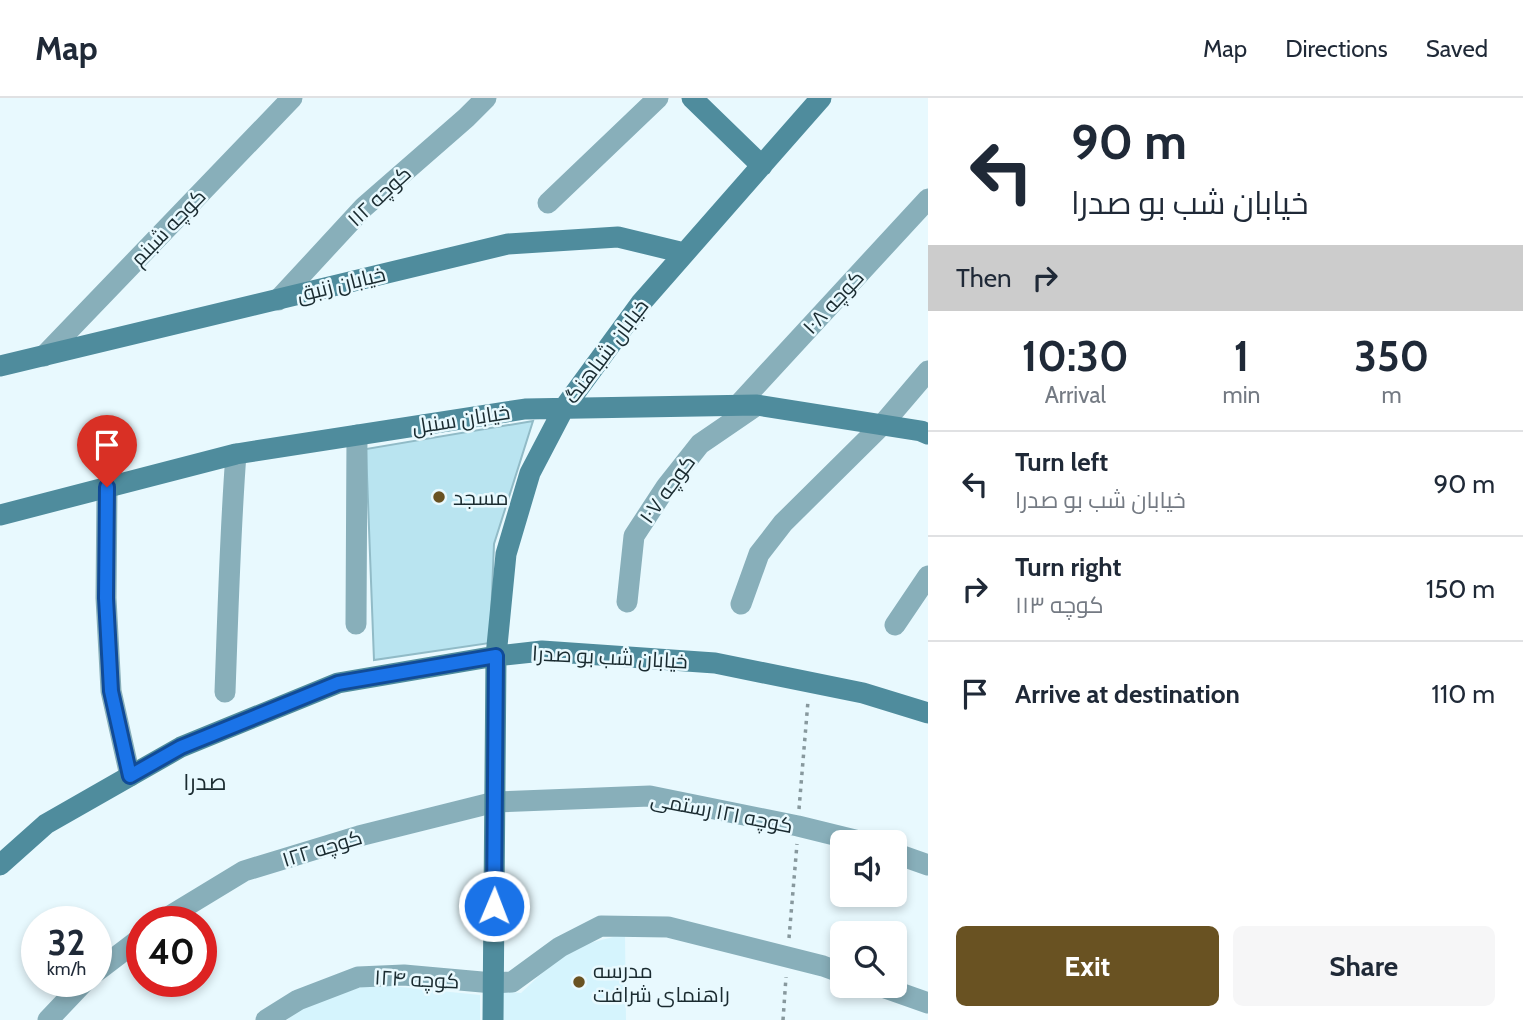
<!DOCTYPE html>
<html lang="en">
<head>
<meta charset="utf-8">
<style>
	:root { --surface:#fff; --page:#f6f6f7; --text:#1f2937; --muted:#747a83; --line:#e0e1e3; --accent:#695222 }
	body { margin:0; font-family:Cabin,Cairo,sans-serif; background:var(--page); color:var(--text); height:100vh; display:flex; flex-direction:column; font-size:26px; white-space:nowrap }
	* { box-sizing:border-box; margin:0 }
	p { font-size:23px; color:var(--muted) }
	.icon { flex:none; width:38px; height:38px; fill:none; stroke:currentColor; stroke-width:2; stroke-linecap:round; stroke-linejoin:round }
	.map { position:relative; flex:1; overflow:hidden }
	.panel { display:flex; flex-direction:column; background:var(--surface); width:595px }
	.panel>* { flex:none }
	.hud { background:#fff; color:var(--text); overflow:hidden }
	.buttons { position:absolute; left:830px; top:732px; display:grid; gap:14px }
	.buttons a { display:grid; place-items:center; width:77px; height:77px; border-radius:10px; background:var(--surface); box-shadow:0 4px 10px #0003; font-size:35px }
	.speed { position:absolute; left:21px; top:808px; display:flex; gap:14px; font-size:35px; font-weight:700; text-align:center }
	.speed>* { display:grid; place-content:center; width:91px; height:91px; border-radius:50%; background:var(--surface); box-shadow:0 4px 10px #0003; line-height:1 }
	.speed small { font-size:18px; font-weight:400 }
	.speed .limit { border:10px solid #d22; background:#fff; color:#111 }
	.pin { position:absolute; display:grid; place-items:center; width:60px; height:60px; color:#fff; margin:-72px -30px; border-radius:50% 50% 50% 0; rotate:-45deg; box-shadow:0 0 7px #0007 }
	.pin .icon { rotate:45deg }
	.me { position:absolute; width:77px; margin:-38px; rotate:1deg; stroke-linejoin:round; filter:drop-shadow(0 0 5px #0008) }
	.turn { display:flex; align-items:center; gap:24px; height:147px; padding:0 28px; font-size:32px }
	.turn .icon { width:91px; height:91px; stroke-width:2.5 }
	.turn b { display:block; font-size:49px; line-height:60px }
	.then { display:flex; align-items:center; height:66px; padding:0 28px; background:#0003; gap:14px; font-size:26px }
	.eta { display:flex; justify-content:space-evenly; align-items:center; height:119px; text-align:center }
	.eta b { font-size:42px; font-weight:700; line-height:49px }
	.button { display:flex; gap:14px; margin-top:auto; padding:14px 28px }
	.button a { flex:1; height:80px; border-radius:10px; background:var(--accent); color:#fff; font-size:28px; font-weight:700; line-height:80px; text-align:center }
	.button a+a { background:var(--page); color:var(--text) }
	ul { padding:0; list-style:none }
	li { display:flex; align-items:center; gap:21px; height:105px; padding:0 28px; border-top:2px solid var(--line) }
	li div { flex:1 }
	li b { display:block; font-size:26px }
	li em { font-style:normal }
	header { display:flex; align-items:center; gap:42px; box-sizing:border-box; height:98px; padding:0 35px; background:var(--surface); border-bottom:2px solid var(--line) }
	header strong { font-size:33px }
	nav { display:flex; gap:38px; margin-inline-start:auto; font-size:24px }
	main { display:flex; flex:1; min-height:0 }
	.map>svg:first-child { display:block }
	.built { fill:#d5f4fd }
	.building { fill:#b9e4f0; stroke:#91bbc7; stroke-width:2 }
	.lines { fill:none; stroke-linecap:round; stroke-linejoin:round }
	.path { stroke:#87989d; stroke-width:3.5; stroke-dasharray:3.5 5; stroke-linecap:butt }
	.street { stroke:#88afba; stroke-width:21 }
	.secondary { stroke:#4f8c9d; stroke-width:21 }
	.route-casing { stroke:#114b97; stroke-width:18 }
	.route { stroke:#1a73e8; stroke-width:12 }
	.poi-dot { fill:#695222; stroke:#e8f9fe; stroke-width:2.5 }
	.labels { text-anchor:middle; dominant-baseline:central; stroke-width:5; stroke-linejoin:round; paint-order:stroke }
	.street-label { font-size:21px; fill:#1a2b30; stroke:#e8f9fe }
	.poi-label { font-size:21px; fill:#1a2b30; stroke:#e8f9fe; text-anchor:start }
	.neighbourhood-label { font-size:23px; fill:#1a2b30; stroke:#e8f9fe }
</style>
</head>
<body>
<header>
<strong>Map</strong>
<nav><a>Map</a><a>Directions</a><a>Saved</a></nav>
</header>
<main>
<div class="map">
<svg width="928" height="922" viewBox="0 0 928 922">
	<rect width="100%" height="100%" fill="#e8f9fe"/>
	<path class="built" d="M625,836l1,86h-125v-29l20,2 21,-20 32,-26z
		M371,886l109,11v25h-193l16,-14z"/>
	<path class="building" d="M533,323l-39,123 -4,99 -116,17 -8,-211z"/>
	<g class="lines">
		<path class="path" d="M799,711l9,-108
			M789,840l8,-94
			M783,922l3,-43"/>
		<path class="street" d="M548,105l110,-105
			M278,202l86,-93 102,-89 20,-20
			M44,258l248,-258
			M738,307l190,-206
			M107,389l-1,111 5,93 19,85
			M627,504l7,-66 32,-49 34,-43 57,-39
			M741,506l18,-50 24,-31 99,-98 46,-54
			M356,526l1,-189
			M895,527l33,-49
			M225,594c3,-80 5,-159 11,-238
			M894,755l34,12
			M160,824l84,-51 115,-35 136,-34 155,-6 148,30 65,16
			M96,874l46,-35
			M877,887l51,18
			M48,922l36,-38
			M266,922l32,-20 60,-23 46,-2 89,8 19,-1 48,-35 41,-21 67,1 155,39 19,7"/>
		<path class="secondary" d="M692,0l70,68
			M0,268l508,-122 110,-7 66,16
			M0,417l236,-61 289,-45 232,-4 164,26 7,3
			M0,767l46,-41 135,-77 157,-64 158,-27 46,-5 173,12 148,30 65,20
			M493,922l3,-364 10,-102 24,-81 34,-65 77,-105 180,-205"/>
	</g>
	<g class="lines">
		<g class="route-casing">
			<path id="route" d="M107,389l-1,111 5,93 19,85 51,-29 157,-64 158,-27 -2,250"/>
		</g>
		<use href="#route" class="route"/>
	</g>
	<g class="poi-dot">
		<circle cx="439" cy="399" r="7"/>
		<circle cx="579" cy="884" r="7"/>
	</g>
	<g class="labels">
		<g class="street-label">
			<text transform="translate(379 98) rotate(-43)">کوچه ۱۱۲</text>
			<text transform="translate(168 129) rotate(-46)">کوچه شبنم</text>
			<text transform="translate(341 186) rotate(-14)">خیابان زنبق</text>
			<text transform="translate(833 204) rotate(-47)">کوچه ۱۰۸</text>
			<text transform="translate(606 253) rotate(-53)">خیابان شباهنگ</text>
			<text transform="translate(461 321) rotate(-9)">خیابان سنبل</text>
			<text transform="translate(667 391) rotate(-54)">کوچه ۱۰۷</text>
			<text transform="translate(610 559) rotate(3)">خیابان شب بو صدرا</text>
			<text transform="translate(722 714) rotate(11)">کوچه ۱۲۱ رستمی</text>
			<text transform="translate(322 750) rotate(-17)">کوچه ۱۲۲</text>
			<text transform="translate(417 881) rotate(3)">کوچه ۱۲۴</text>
		</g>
		<g class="poi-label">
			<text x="453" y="399">مسجد</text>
			<text x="593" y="872">مدرسه<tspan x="593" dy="24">راهنمای شرافت</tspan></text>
		</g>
		<g class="neighbourhood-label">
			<text x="205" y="684">صدرا</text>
		</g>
	</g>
</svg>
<div class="buttons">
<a><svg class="icon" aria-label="sound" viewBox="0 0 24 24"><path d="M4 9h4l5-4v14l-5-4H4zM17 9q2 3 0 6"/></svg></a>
<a><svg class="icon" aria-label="search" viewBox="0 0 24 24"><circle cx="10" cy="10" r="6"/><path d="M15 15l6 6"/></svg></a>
</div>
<div class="speed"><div>32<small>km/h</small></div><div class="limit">40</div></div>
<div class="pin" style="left:107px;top:389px;background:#d93025"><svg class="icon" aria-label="arrive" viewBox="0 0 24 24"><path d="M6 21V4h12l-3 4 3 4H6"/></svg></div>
<svg class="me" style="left:494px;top:808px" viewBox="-20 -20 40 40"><circle r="17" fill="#1a73e8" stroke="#fff" stroke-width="3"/><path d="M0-11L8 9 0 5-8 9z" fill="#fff"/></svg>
</div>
<section class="panel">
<div class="hud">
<div class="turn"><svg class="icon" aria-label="left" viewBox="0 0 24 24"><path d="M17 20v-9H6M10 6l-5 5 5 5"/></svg><div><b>90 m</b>خیابان شب بو صدرا</div></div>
<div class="then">Then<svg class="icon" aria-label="right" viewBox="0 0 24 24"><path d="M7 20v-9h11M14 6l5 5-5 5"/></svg></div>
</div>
<div class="eta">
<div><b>10:30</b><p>Arrival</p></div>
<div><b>1</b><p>min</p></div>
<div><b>350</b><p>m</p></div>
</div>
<ul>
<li><svg class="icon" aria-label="left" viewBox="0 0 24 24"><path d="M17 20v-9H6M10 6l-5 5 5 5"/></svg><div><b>Turn left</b><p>خیابان شب بو صدرا</p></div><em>90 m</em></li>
<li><svg class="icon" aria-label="right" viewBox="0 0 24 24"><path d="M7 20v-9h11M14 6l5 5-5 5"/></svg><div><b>Turn right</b><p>کوچه ۱۱۳</p></div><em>150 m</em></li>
<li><svg class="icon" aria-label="arrive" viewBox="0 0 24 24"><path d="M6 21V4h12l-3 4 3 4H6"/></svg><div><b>Arrive at destination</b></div><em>110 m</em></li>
</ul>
<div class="button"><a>Exit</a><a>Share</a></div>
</section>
</main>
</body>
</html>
